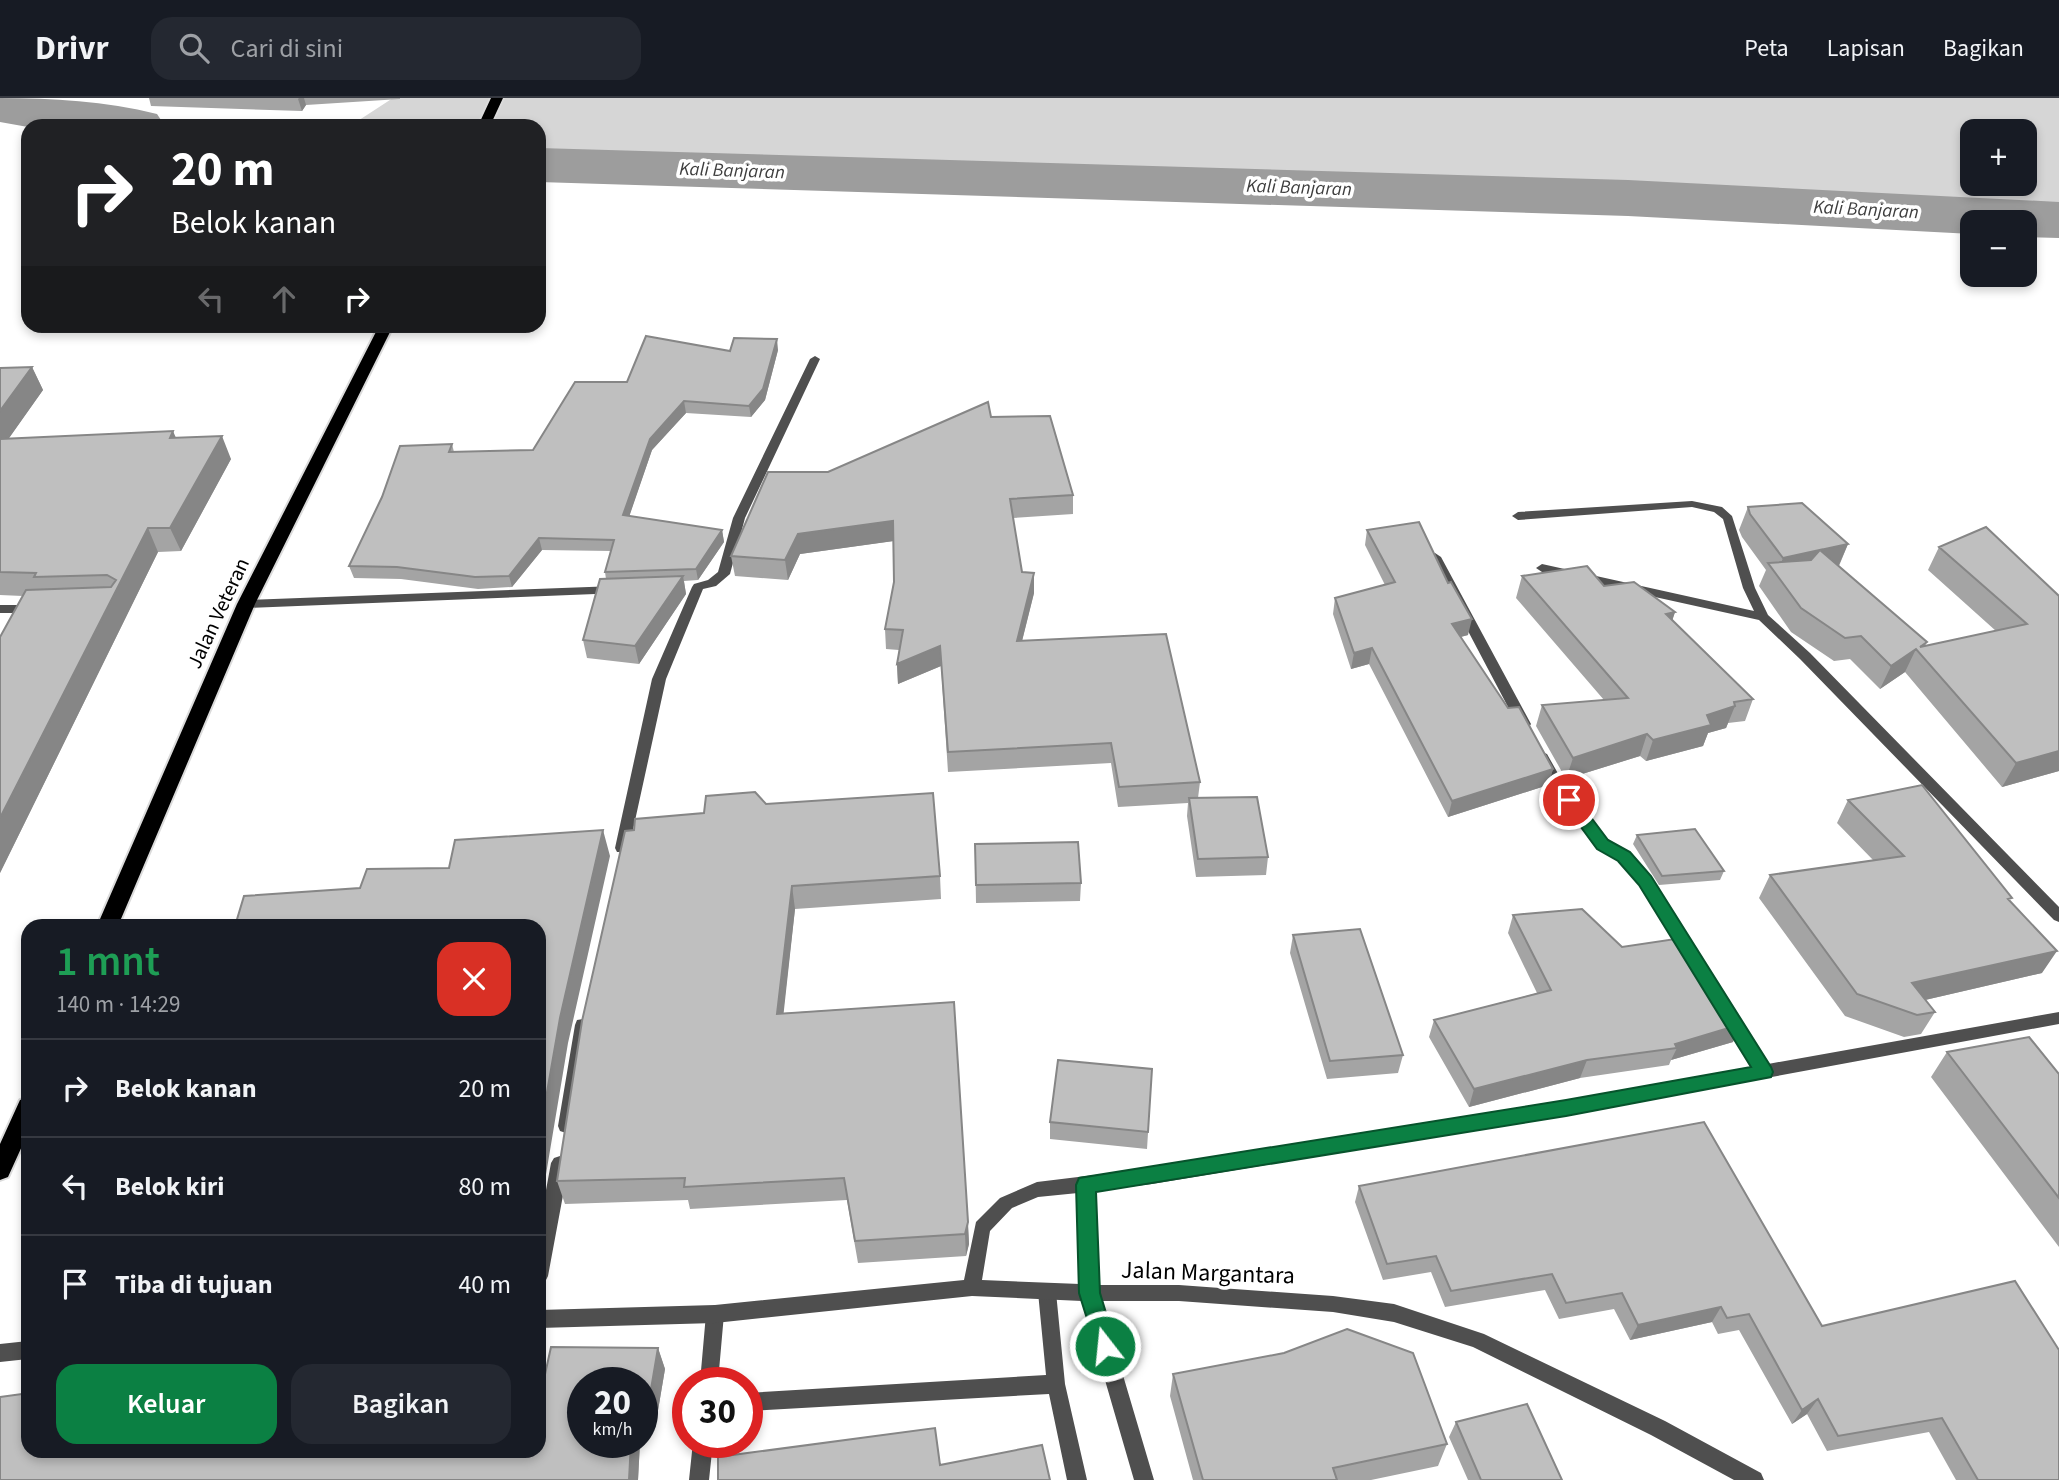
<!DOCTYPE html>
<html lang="id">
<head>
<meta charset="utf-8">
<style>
	:root { --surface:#171b24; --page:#242831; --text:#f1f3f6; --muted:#9ea1a6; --line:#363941; --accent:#0b8043 }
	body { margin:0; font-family:"Source Sans 3",sans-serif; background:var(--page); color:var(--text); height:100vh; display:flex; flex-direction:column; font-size:26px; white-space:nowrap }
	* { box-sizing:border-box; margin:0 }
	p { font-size:23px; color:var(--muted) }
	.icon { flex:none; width:38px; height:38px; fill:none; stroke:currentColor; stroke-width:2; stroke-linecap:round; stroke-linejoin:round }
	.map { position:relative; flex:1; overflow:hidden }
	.drawer { position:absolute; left:21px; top:821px; width:525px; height:539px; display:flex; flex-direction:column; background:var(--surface); border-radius:21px; box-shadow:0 4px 10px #0003 }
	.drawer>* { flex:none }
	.hud { position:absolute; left:21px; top:21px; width:525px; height:214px; border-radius:21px; box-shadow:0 4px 10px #0003; background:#202124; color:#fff; overflow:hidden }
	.tools { position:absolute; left:1960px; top:21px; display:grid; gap:14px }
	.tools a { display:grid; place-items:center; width:77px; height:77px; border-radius:14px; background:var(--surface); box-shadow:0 4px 10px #0003; font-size:35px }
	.speed { position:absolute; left:567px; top:1269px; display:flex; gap:14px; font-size:35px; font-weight:700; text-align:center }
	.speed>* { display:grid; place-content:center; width:91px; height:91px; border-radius:50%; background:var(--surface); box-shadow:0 4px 10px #0003; line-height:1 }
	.speed small { font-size:18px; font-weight:400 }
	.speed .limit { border:10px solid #d22; background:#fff; color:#111 }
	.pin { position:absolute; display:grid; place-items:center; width:60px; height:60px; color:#fff; margin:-30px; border:4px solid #fff; border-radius:50%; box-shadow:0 2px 7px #0007 }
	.me { position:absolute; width:77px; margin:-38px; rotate:344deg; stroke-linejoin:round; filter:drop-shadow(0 0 5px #0008) }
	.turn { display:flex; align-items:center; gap:24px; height:147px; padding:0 35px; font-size:32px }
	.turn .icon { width:91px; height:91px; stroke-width:2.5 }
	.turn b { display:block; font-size:49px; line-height:60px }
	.lanes { display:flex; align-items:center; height:66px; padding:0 35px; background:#0003; justify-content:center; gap:35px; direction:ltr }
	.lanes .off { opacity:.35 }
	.round { display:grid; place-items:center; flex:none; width:74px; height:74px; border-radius:21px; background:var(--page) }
	.head { display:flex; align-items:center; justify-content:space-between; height:119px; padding:0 35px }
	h1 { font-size:42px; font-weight:600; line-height:52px; color:#1e9e55 }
	.action { display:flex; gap:14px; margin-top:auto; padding:14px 35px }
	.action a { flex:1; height:80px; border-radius:21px; background:var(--accent); color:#fff; font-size:28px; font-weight:600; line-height:80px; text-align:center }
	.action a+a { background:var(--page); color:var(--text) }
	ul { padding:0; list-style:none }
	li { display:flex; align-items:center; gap:21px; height:98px; padding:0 35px; border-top:2px solid var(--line) }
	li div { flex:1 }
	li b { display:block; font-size:26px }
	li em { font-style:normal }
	header { display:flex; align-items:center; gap:42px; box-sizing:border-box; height:98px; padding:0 35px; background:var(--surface); border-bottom:2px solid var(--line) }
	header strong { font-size:33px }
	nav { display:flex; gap:38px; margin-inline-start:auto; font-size:24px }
	.search { width:490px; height:63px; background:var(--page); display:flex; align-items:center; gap:18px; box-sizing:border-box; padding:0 24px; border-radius:21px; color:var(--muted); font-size:26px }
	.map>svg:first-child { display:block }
	.green { fill:#d6d6d6; fill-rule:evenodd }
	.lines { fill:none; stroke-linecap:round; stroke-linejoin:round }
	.river { fill:#9d9d9d; fill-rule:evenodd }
	.trunk-casing { stroke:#dbdbdb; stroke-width:4 }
	.service { fill:#4f4f4f; fill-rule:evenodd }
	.minor { fill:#4f4f4f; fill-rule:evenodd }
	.trunk { fill:#000; fill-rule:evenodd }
	.wall { fill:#a4a4a4 }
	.shaded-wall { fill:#868686 }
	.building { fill:#bfbfbf; stroke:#868686; stroke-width:2 }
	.route { fill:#0b8043; stroke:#07532c; stroke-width:2 }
	.labels { text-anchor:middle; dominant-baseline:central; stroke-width:7; stroke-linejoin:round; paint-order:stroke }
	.far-water-label { font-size:19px; font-style:italic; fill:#3e3e3e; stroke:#fff }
	.street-label { font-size:21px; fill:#000; stroke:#fff }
	.near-street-label { font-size:24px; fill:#000; stroke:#fff }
</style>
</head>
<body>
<header>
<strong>Drivr</strong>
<div class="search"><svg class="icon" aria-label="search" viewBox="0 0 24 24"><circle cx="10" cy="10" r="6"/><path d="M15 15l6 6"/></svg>Cari di sini</div>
<nav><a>Peta</a><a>Lapisan</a><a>Bagikan</a></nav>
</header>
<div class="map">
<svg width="2059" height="1382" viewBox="0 0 2059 1382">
	<rect width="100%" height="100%" fill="#fff"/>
	<path class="green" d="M393,0h1666v122l-431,-22 -1089,-33v-39h-189zM1972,33h53v53h-53z"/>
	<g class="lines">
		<path class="river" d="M0,0c53,0 105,3 157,16l8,12 -137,1 -28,-5z
			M539,50l1089,32 431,22v36l-34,-1v-15h-53v12l-344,-18 -1089,-34z"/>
		<g class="trunk-casing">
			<path id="trunk" d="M491,0h12l-13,28h-12z
				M379,228h14l-138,278 -137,322h-21l140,-322z
				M28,999v36l-20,44 -8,3v-36l20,-44z"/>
		</g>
		<path class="service" d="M1047,1186l6,2 3,6 9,92 22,96h-20l-18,-86 -302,17v-18l299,-18 -8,-83 3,-6z
			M715,1207l7,3 2,6 -6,68h-18l6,-68 2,-6z
			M693,1344h20l-4,38h-20z"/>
		<path class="minor" d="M815,258l5,3 -75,159 -15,56 -14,12 -13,3 -37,90 -37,169 -2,4h-10l-2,-4 37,-169 40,-92 2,-3 14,-4 10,-8 15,-54 77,-159z
			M1692,403l30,6 10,9 23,72 13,27 42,38 249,254v15l-5,-2 -254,-261 -41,-39 -217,-48 -6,-4 6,-4 212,47 -11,-23 -20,-69 -9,-7 -22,-5 -174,13 -6,-4 6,-4z
			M1435,455l6,4 90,167 -2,3h-10l-2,-3 -88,-167z
			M616,488l6,4 -2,3 -374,15 -6,-4 6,-4z
			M0,507h34l6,4 -6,4h-34z
			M1542,654l5,2 13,23 43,59 32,21 15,19 45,74 3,4 -3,4 -5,2 -5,-2 -45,-74 -15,-19 -32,-21 -43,-61 -15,-26z
			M1729,911l6,1 33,54 291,-52v12l-493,91 -414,69 -57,7 3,94h81l154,11 61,8 90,30 181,87 96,52 3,7h-30l-83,-45 -178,-88 -79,-25 -61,-10 -154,-11h-78l53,179h-20l-52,-179 -110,-5 -257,27 -176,5v-18l176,-5 249,-25 12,-58 24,-24 37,-16 115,-14 414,-67 186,-34 -31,-52 2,-5zM1078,1095l2,91 -98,-4 8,-49 22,-23 26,-11z
			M583,921l6,1 2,5 -17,101 -2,5 -6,2 -6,-2 -2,-5 17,-101 2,-5z
			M560,1058l6,2 3,5 -21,113 -3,6 -6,2v-56l12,-65 3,-5z
			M28,1243v18l-28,3v-18z"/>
		<use href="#trunk" class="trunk"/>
	</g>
	<path class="wall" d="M149,0h251v1l-94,6 -4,6 -151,-5z
		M778,252l-13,50 -14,17 -65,-4 -34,37 -23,66 93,14 2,12 -26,38 -14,1 2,13 -47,70 -52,-6 -4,-18 23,-61 -1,-7 6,-21 -69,-1 -30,37 -34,2 -77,-10 -47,-1 -5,-12 103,-122 2,8 79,-2 94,-68 103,-31z
		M32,269l11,23 -35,49 168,-1 55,21 -50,92 -23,1 -158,321 23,-277 -23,-1v-227z
		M991,319l82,78v19l-60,4 9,54 12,1v20l-12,48 178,141 -2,16 70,59 -2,18 -70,2 -9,-61 1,-13 -70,4 -7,-44 -163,9 -7,-106 -43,18 -1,-20 2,-14 -13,-1 -1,-20 9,-47 -1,-41 -93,13 -12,26 -53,-4 -4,-20 97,-84z
		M1748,409l100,37 -9,22 88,76 -2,4 71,-15 -68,-61 11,-23 120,49v175l-57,16 -97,-115 -25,17 -30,-30 -16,2 -43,-29 -32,-46 7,-16 -24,-33 -3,-7z
		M1367,432l101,105 -7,2 47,71 45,61 -5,16 -100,32 -79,-153 -18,5 -18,-55 2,-16 50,-13 -20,-40z
		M1522,478l82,10 71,26 -3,9 81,78 -8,22 -17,2 -2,5 -18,5 -5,13 -57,15 -6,-5 -74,23 -30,-53 6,-21 62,-5 -88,-102z
		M1848,702l162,102 32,71 -117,27 10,12 -14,22 -17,3 -59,-21 -86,-118 11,-23 103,-15 -36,-37z
		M766,706l174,72 1,23 -146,10 -12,104 171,-11 15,242 -3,12 -108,7 -11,-63 -157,9 -2,-9 -123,4 -8,-23 77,-351 70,-17z
		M1637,737l87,36 -4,9 -61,5 -26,-41z
		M975,746l106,39 -1,18 -104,2z
		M1513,817l109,32 111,95 -62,18 -2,5 -89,13 -111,29 -40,-70 5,-17 103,-27 -29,-60z
		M1293,837l110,120 -5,18 -71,6 -37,-126z
		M1947,954l112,22v173l-128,-170z
		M1152,971l-5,80 -97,-10v-17z
		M1359,1088l463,140 237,154h-103l-27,-48 -102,19 -20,-37 -15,10 -53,-94 -21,4 -6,-12 -82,18 -16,-31 -55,10 -14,-29 -100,17 -14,-35 -48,8 -28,-78z
		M658,1250l7,21 -10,59 -13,-3v-43l-59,60h57l-2,38 -610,-29h511l3,-63z
		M1173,1276l274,70 -9,22 -67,14h-178l-23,-84z
		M1456,1324l106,58h-94l-19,-43z"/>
	<path class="shaded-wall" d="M299,0h5l2,7 -4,6 -4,-12z
		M777,241l1,11 -13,50 -14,17 -2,-11z
		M32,269l11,23 -43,61v-40z
		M684,303l2,12 -34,37 -26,76 -3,-11 27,-76z
		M173,333l10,23 -13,-16z
		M222,338l9,23 -50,92 -11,-23z
		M893,423l1,20 -94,13 -12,26 -3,-20 13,-26z
		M148,430l10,24 -158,321v-55z
		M722,432l2,12 -26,38 -2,-11z
		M539,440l3,12 -30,37 -3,-11z
		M1848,446l-10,23 -18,-17z
		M1820,452l-10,23 -33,1 6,-16z
		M1034,475v20l-17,68v-20z
		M683,478l3,18 -47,70 -4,-18z
		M1675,514l-7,21 -2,-19z
		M1472,521l-4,16 -20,5 4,-16z
		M940,548l1,20 -43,18 -1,-20z
		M1372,550l-3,16 -18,5 3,-16z
		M1916,551l-11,23 -25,17 11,-23z
		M1735,608l-9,22 -18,5 -5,13 -57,15 7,-21 54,-25z
		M1647,636l-7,22 -74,23 7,-21z
		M2059,653v20l-57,16 14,-24z
		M1553,671l-5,16 -100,32 4,-16z
		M603,732l7,26 -42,187 -29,173v-78l21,-120z
		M792,788l3,23 -14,128 -4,-23z
		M2057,853l-15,22 -143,33 13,-23z
		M1742,926l-9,18 -62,18 6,-12 -2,-4z
		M1587,962l-7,18 -111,29 5,-18z
		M968,1124l1,22 -3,12 -1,-22z
		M1721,1209l-9,15 -82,18 8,-15z
		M658,1250l7,21 -10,59 -7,-21z
		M1818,1301l-11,15 -15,10 10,-14z
		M631,1344h9l-2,38h-9z"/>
	<path class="building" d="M646,238l84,15 4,-13 43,1 -14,50 -14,17 -65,-5 -34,38 -27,76 99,15 -26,39 -91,3 9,-32 -75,-2 -30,38 -34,1 -78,-10 -48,-1 33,-69 18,-51 52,-2 -3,8 84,-2 42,-68h52z
		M32,269l-32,44v-43z
		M988,304l3,15 59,-1 23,79 -63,4 12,73 12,1 -17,68 149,-7 34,148 -81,5 -8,-44 -163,9 -8,-106 -43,18 6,-34 -18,-1 9,-47 -1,-61 -95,13 -13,26 -54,-4 37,-84h60z
		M173,333l-3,7 52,-2 -52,92h-22l-148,290v-181l26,-47 85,-3 5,-7 -9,-5 -73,2 2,-4 -36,-1v-133z
		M1802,405l46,41 -28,6 107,92 -7,5 107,-23 -88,-77 47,-20 73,69v155l-43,12 -100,-114 -25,17 -30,-30 -16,2 -44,-30 -33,-45 43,-3 9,-10 -37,8 -33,-44 -2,-7z
		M1419,424l29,61 3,-1 21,37 -20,5 56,84 11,-1 34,62 -101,32 -80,-153 -18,5 -19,-55 60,-16 -28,-52z
		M1587,468l17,20 30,-4 41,30 -9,2 87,85 -19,3 1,4 -28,9 4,10 -58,15 -6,-6 -74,24 -31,-53 86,-7 -106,-122z
		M683,478l-48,70 -52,-6 17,-61z
		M1922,687l90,113 -4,1 49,52 -145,32 23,29 -18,3 -60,-21 -87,-119 134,-19 -56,-56z
		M755,694l11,12 167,-11 7,83 -148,10 -15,128 177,-12 14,220 -3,12 -110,7 -11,-63 -160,9 1,-9 -128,3 25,-160 43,-190 9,-1 1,-11 69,-6 2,-17z
		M1257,699l11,60 -70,2 -9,-61z
		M1695,731l29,42 -62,5 -25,-41z
		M603,732l-43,188 -21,120v-212h-304l9,-30 116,-8 7,-19 82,-1 6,-28z
		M1078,744l3,41 -105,2 -1,-41z
		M1582,811l40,38 60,-9 39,51 21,35 -67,20 2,4 -90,12 -113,29 -40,-69 117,-30 -38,-75z
		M1360,831l43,126 -73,6 -37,-126z
		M2029,939l30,37v124l-112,-146z
		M1058,962l94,9 -4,63 -98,-10z
		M1704,1024l118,204 193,-45 44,69v130h-81l-36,-62 -104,18 -20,-37 -16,11 -53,-96 -22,4 -6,-11 -83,18 -16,-32 -56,10 -14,-29 -101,17 -15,-35 -49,8 -28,-78z
		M1347,1231l66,24 34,91 -114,24 4,12h-134l-30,-106 111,-21z
		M551,1249l107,1 -10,59 -6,-1v-24h-59v60h48l-2,38h-629v-83l22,-3 6,1v56h511v-63h3z
		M1527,1306l35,76h-81l-25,-58z
		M935,1330l5,37 102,-20 8,35h-332v-23z"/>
	<path class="route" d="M1569,696l6,2 33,44 22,12 21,24 120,191 2,5 -2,5 -205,39 -470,76 4,101 16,53 -3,8 -8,2 -7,-2 -19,-61 -3,-108 3,-7 487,-78 185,-33 -112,-182 -21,-24 -21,-12 -33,-45 -3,-4 3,-4z"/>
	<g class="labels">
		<g class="far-water-label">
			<text transform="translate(732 73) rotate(2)">Kali Banjaran</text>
			<text transform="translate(1299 90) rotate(2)">Kali Banjaran</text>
			<text transform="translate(1866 112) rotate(3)">Kali Banjaran</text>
		</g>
		<g class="street-label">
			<text transform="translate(218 515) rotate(-65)">Jalan Veteran</text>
		</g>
		<g class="near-street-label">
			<text transform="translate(1208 1175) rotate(2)">Jalan Margantara</text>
		</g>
	</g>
</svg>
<div class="tools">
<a>+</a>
<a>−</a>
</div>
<div class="speed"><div>20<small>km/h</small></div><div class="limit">30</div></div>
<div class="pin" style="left:1569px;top:702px;background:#d93025"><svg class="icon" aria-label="arrive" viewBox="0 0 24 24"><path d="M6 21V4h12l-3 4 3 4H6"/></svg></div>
<svg class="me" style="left:1105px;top:1248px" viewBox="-20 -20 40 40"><circle r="17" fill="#0b8043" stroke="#fff" stroke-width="3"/><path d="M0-11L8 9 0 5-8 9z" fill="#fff"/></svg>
<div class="hud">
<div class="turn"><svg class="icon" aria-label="right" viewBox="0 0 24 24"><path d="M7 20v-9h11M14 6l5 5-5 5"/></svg><div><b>20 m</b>Belok kanan</div></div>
<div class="lanes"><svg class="icon off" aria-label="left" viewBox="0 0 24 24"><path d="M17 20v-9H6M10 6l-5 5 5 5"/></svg><svg class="icon off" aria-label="ahead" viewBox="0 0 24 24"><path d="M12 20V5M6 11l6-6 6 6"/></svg><svg class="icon" aria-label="right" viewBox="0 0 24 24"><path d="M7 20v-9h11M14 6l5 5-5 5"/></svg></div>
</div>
<section class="drawer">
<div class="head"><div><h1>1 mnt</h1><p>140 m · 14:29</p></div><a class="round" style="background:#d93025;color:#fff"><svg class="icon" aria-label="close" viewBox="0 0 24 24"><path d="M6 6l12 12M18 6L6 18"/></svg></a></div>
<ul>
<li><svg class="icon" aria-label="right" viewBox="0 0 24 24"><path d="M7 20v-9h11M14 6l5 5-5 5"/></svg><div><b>Belok kanan</b></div><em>20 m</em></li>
<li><svg class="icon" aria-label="left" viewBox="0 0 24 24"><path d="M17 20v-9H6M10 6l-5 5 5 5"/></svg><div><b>Belok kiri</b></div><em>80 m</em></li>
<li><svg class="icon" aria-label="arrive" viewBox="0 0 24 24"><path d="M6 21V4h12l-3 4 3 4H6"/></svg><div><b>Tiba di tujuan</b></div><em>40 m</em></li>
</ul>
<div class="action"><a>Keluar</a><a>Bagikan</a></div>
</section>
</div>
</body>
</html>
